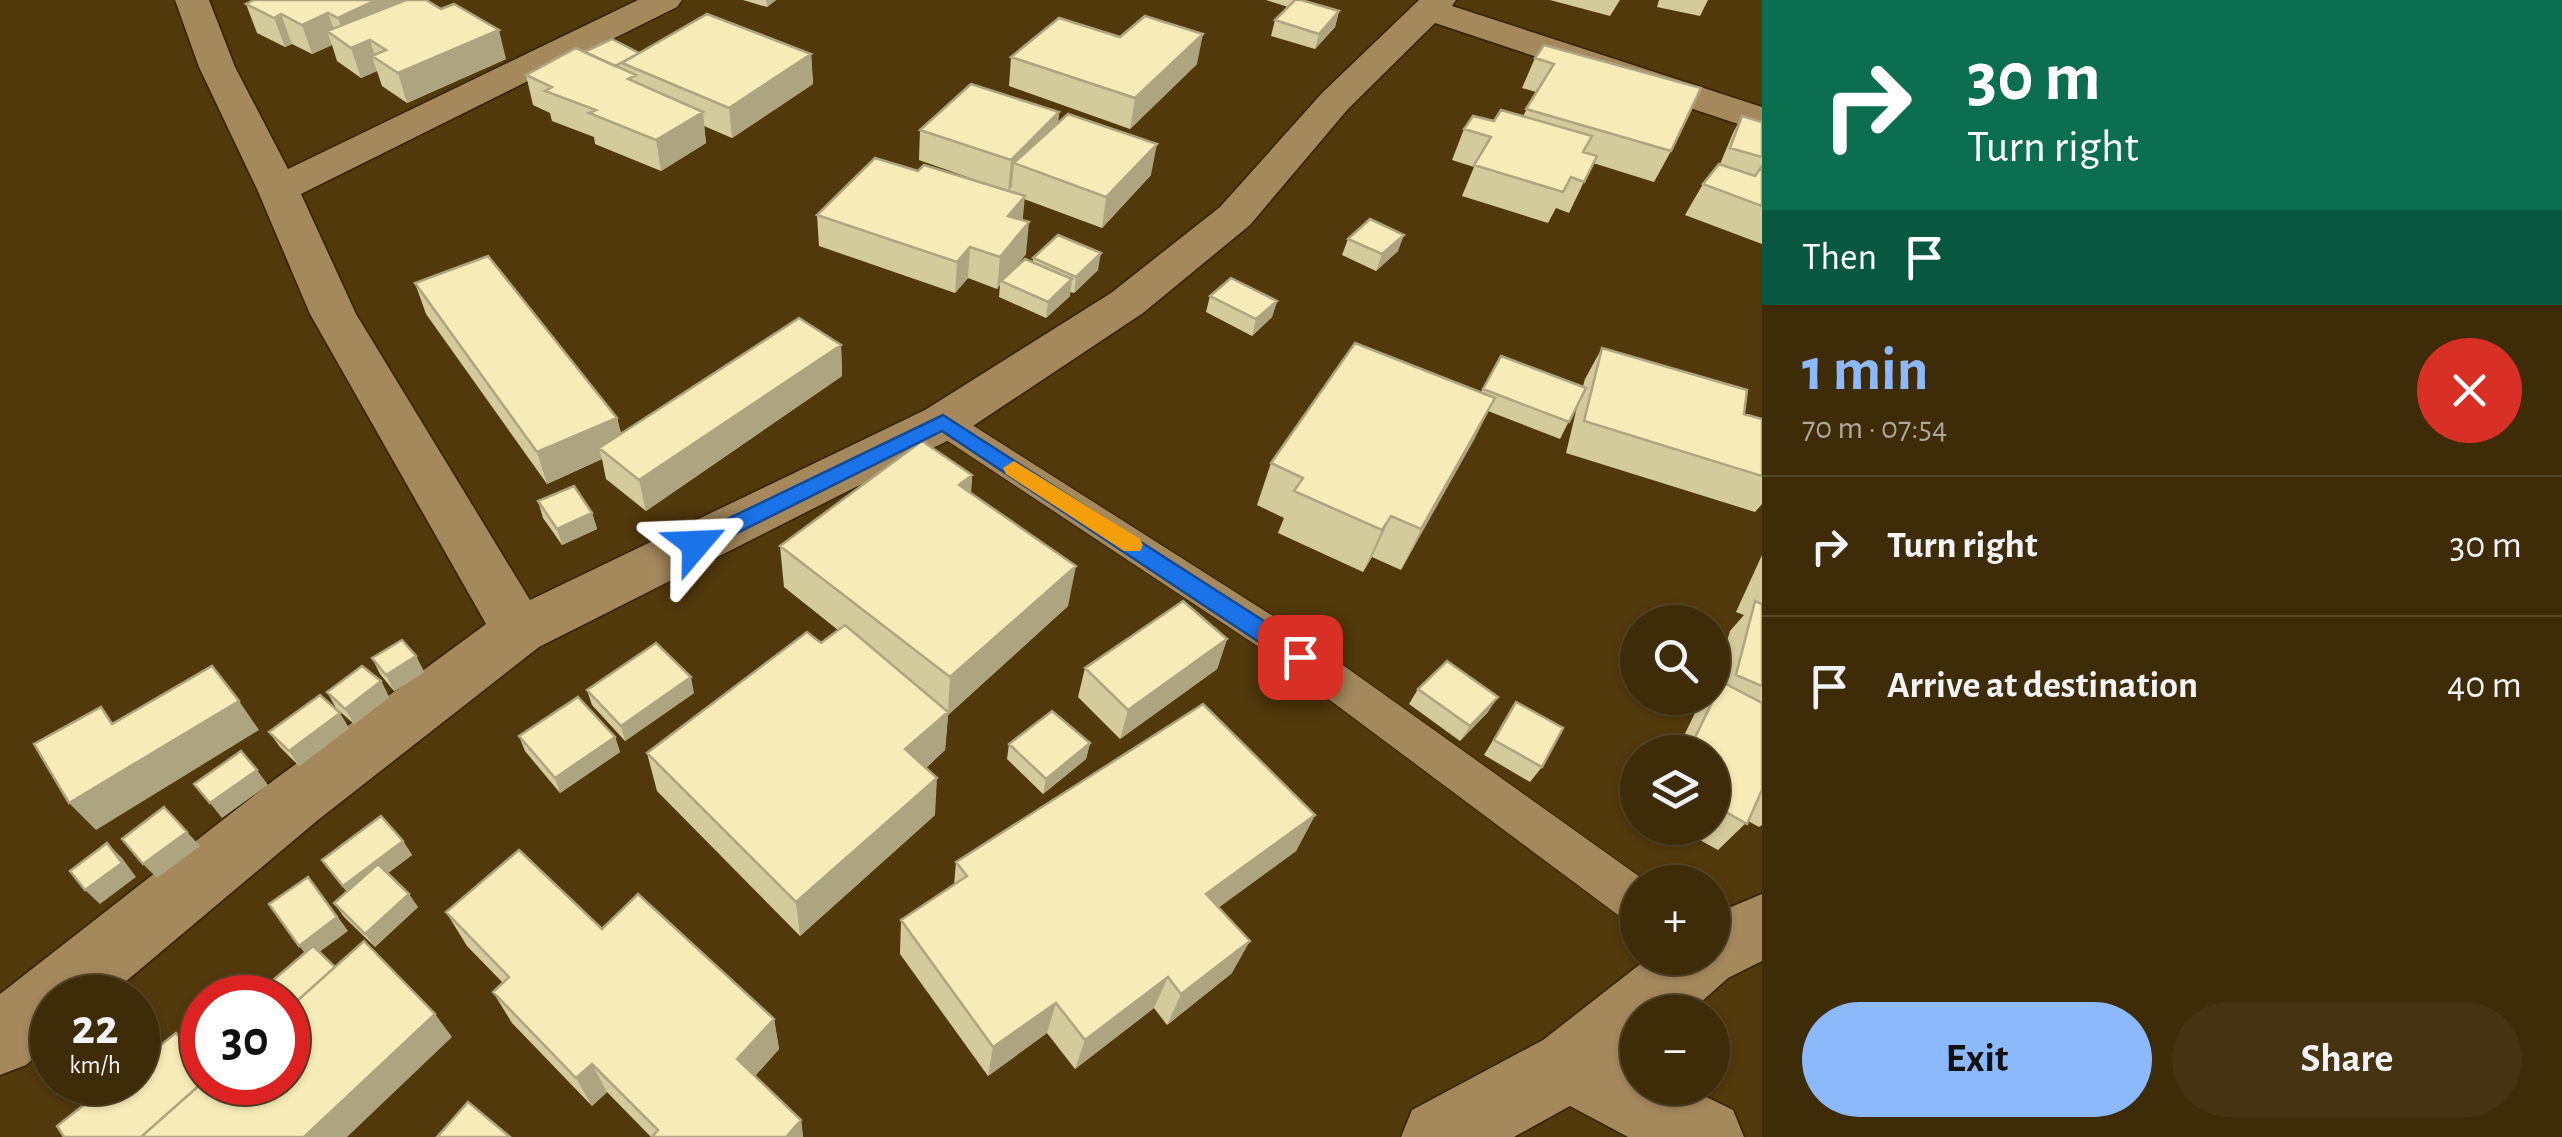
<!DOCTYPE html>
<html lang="en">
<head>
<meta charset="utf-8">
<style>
	:root { --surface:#3e2b08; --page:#453312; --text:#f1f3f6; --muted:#ada79c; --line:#574729; --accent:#8bb9fc }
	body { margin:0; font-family:"Alegreya Sans",sans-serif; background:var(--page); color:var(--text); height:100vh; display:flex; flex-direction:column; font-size:38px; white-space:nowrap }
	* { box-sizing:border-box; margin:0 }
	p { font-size:32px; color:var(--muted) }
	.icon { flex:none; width:55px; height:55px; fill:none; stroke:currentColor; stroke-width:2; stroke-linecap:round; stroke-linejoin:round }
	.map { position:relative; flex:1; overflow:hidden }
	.drawer { display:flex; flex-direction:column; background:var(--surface); width:800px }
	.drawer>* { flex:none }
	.top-card { background:#0b6e4f; color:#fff; overflow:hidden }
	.buttons { position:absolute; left:1620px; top:605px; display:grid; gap:20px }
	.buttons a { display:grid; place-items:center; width:110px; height:110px; border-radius:50%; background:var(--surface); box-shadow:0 2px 8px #0004,0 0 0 2px var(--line); font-size:50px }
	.speed { position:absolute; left:30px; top:975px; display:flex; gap:20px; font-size:50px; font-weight:700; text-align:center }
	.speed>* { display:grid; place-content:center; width:130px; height:130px; border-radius:50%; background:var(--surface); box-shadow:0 2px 8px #0004,0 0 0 2px var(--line); line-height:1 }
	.speed small { font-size:25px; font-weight:400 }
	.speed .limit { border:15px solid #d22; background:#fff; color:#111 }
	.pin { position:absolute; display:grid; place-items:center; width:85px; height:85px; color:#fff; margin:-42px; border-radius:20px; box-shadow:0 5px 15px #0006 }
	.me { position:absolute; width:110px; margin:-55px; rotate:64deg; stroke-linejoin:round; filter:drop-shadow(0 0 8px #0008) }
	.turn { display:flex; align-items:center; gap:35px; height:210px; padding:0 40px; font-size:45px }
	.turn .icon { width:130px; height:130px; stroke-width:2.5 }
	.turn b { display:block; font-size:70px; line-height:85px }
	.then { display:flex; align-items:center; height:95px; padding:0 40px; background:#0003; gap:20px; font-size:38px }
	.round { display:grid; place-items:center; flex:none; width:105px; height:105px; border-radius:52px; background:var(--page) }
	.summary { display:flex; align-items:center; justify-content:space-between; height:170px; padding:0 40px }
	h1 { font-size:60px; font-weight:700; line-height:75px; color:var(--accent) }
	.primary-button { display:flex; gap:20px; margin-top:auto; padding:20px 40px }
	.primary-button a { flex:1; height:115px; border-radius:60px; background:var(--accent); color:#111; font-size:40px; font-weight:700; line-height:115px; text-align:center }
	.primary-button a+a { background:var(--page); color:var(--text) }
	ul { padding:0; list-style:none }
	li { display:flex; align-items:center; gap:30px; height:140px; padding:0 40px; border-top:2px solid var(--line) }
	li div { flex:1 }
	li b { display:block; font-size:38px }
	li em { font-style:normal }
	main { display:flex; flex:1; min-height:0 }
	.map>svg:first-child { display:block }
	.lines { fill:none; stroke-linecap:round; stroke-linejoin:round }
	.service-casing { stroke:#342100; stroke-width:2 }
	.minor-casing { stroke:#342100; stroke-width:3 }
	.service { fill:#a5895d; fill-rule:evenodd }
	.minor { fill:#a5895d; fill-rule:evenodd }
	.wall { fill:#d4cb9d }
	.shaded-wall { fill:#ada580 }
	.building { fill:#f7ecb7; stroke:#ada580; stroke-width:2.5 }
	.route { fill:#1a73e8; stroke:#114b97; stroke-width:2.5 }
	.slow { fill:#f59e0b }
</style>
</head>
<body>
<main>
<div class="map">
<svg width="1762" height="1137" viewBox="0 0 1762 1137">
	<rect width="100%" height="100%" fill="#52390b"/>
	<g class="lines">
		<g class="service-casing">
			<path id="service" d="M943,410l12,4 329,209 363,259h-9v42l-16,-6 -366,-273 -325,-215 -5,-8 5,-8z"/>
		</g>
		<g class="minor-casing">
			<path id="minor" d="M175,0h34l26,67 53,102 350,-169h44l-5,7 -376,187 55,120 174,286 395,-190 186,-117 109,-86 102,-114 97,-93h37l-4,6 310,101v25l-327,-109 -87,86 -98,116 -107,88 -182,121 -422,213 -221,173 -212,178h-54v44l-26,23 -26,10v-81l274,-214 212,-156 -176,-310 -53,-125 -58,-122z
				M1762,894v67l-34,17 -38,34h-52v44l-5,4 5,2v26h50l45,22 11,27h-116l-58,-31 -56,31h-113l11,-27 131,-70 105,-82h64v-43z"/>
		</g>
		<use href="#service" class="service"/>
		<use href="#minor" class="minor"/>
	</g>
	<path class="wall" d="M254,0h175v2l77,57 -99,44 -25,-17 -5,-15 -16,7 -24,-17 -5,-16 -20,9 -20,-10 -7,3 -28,-14 -11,-29z
		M743,0h33l-9,7z
		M1266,0h39l-1,1 35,10 -4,16 -20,22 -44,-13 4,-16 13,-13z
		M1550,0h70l-10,16z
		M1659,0h49l-8,16 -43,-9z
		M1120,37l77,27 -67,65 -121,-43 2,-29z
		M1544,45l127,106 -17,31 -61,-19 -24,50 -13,-5 -8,15 -86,-27 12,-29 -22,-7 12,-31 59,-13 13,-24 -14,-4 13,-30z
		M584,52l227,2 2,30 -81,54 -28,-12 2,17 -45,28 -66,-27 -1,-7 -42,-16 -2,-8 -17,-8 -7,-30z
		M1059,112l-1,12 93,51 -49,53 -78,-29 -2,21 4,34 -14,17 21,-9v-4l65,12 -24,23 -4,-1v4l-24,22 -47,-21 1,-12 -3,4 -29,-11 -13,15 -136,-47 -2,-31 101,-44 83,18 -82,-29 1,-30z
		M1742,116l20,6v122l-77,-29 18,-31 17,-20 13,-31z
		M1348,239l50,12 -22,20 -34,-16z
		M415,283l202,135 4,15 220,-88 1,31 -196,135 -40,-32 -4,-20 -55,25 -121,-170z
		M1210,296l67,5 -5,16 -20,19 -46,-24z
		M1602,348l142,66 18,5v85l-7,8 -189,-59 12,-50 -18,36 -72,-28 -87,159 -29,-13 -9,15 -85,-39 6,-15 -27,-13 14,-42 210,-71 20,-36 82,30 2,-7z
		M972,475l-1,19 97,112 -120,109 -3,35 -19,18 9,47 -135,121 -143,-145 -10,-38 174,-110 17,-13 -54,-43 -4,-41z
		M538,501l54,12 5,16 -35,16 -19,-27z
		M1762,555v270l-3,2 -11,-6 -30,29 -40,-22h34v-76h-36l20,-41 12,-13h4v-6l18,-61 14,-16 -8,-3z
		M1227,639l-10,30 -97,70 -42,-42 7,-29z
		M416,656l8,16 -30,19 -14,-17 -8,-16z
		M381,681l8,16 -35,27 -18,-16 -9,-16z
		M1418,689l70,23 -28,29 -51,-37z
		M587,690l107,3 -69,48 -33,-36z
		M1516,702l26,65 -12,15 -46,-27z
		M349,728l-50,38 -19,-19 -11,-15z
		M519,736l96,1 5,15 -60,41 -35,-42z
		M1090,743l-4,16 -43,35 -36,-35 2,-15z
		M1315,815l-19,36 -77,56 13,66 -65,52 -13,-17 -79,61 -28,-36 -59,43 -88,-122 1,-34 53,-35 2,-23z
		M403,841l9,14 -24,18 30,34 -43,40 -31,-30 -10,-14 13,-11 -25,-32z
		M446,912l156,17 172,90 5,30 -24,27 46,44 2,17h-152l-44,-45 -15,14 -80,-83 -19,-31 10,-9 -36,-37z"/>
	<path class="shaded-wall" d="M376,0h53v3l-82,42 -9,-27z
		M766,0h10l-9,7z
		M1339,11l-4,16 -20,22 4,-15z
		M328,13l9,25 -10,-7 5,14 -20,9 -10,-29z
		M281,14l11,30 -7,3 -11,-29z
		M499,30l7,29 -99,44 -9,-30z
		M1203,34l-6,30 -67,65 5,-31z
		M370,40l6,19 -4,-3 5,15 -16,7 -10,-30z
		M811,54l2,30 -81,54 -3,-30z
		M703,112l3,31 -45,28 -5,-31z
		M1059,112l-4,30 -41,21 -2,24 -4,4 3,-31z
		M1157,144l-6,31 -49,53 4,-31z
		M1025,196l-3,31 -14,-11z
		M1029,222l-3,32 -23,28 -2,-1 -1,4 -3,4 3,-32z
		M1404,235l-6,16 -22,20 6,-17z
		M970,247l-2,31 -13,15 2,-31z
		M1101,253l-3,17 -24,23 2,-16z
		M1072,279l-2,17 -24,22 2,-16z
		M1277,301l-5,16 -20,19 4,-17z
		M841,345l1,31 -196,135 -7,-31z
		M1495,398l-21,42 -73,130 20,-41z
		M617,418l7,31 -25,-1 3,11 -55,25 -10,-32z
		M972,475l-3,41 -10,-31z
		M592,513l5,16 -35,16 -5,-16z
		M1391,516l-19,41 -9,15 19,-42z
		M1076,566l-8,40 -120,109 -3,35 -41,37 1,-38 43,-37 2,-35z
		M1227,639l-10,30 -97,70 8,-29z
		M416,656l8,16 -30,19 -8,-16z
		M691,677l3,16 -69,48 -4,-15z
		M381,681l8,16 -35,27 -9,-15z
		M1498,697l-10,15 -28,29 10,-15z
		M239,701l20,29 -163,100 -27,-27z
		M340,713l9,15 -50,38 -10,-15z
		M615,737l5,15 -60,41 -5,-15z
		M1090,743l-4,16 -43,35 3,-15z
		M257,770l11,15 -46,33 -12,-15z
		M937,778l-2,37 -135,121 -4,-34z
		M1315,815l-19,36 -105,77 15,-34z
		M187,832l13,14 -43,32 -14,-14z
		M403,841l9,14 -59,44 -10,-13z
		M107,843l15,15 14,19 -36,27 -15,-14z
		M319,891l29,40 -38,28 -11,-13z
		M409,894l9,13 -43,40 -10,-13z
		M1250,941l-18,32 -65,52 14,-31z
		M1168,977l-14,31 -79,61 10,-29z
		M1056,1003l-9,30 -59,43 5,-29z
		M435,1014l17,23 -105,100h-43z
		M774,1019l5,30 -34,38 -8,-28z
		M176,1033l14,12 12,17v7z
		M592,1064l15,28 -15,14 -16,-28z
		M801,1120l2,17h-17z"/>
	<path class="building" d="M254,0h122l-38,18 -10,-5 -26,12 -21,-11 -7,4 -28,-14z
		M406,0h20l15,9 13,-5 45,26 -101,43 -26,-17 14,-6 -16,-10 -19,8 -24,-17z
		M1295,0h6l38,11 -20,23 -44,-14z
		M707,14l104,40 -82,54 -107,-45z
		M1145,16l58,18 -68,64 -124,-41 48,-39 61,19z
		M612,39l27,14 -24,13 -31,-14z
		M1544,45l157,43 -30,63 -145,-42 28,-45 -19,-6z
		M576,48l60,27 -8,4 75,33 -47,28 -67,-27 7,-3 -51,-19 7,-4 -26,-12z
		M971,84l88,28 -48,48 -91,-30z
		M1501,110l91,26 -9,16 14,4 -13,26 -13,-5 -8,15 -89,-27 17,-28 -27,-8 9,-13 21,5z
		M1068,114l89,30 -51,53 -92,-34z
		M1742,116l20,6v35l-32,-9z
		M875,158l43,13 6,-6 101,31 -17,20 21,6 -29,35 -30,-10 -13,15 -140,-47z
		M1719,164l36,12 7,-10v40l-59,-22z
		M1370,219l34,16 -22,19 -34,-15z
		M1058,235l43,18 -25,24 -43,-19z
		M488,256l129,162 -80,34 -122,-169z
		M1025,259l47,20 -24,23 -47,-21z
		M1231,278l46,23 -21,18 -46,-23z
		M799,318l42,27 -202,135 -40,-32z
		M1355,343l140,55 -74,131 -30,-13 -9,14 -88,-39 9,-13 -32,-15z
		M1602,348l145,42 -3,24 18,5v57l-178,-55z
		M1501,356l85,32 -17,34 -86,-33z
		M922,441l50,34 -13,10 117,81 -126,111 -170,-131z
		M574,486l18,27 -35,16 -19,-28z
		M1183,601l44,38 -99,71 -43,-42z
		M1755,601l7,3v82l-26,-11z
		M845,625l103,87 -43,37 32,29 -141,124 -149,-149 160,-121 14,11z
		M402,640l14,16 -30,19 -14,-17z
		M656,643l35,34 -70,49 -34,-36z
		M1447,661l51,36 -28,29 -52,-37z
		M212,666l27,35 -170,102 -35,-59 67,-37 11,17z
		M362,666l19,15 -36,28 -18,-17z
		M1722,682l40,21v87l-15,34 -35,-20v-52h-24z
		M320,695l20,18 -51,38 -20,-19z
		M578,697l37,40 -60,41 -36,-42z
		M1516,702l47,26 -21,39 -48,-27z
		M1203,704l112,111 -109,79 44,47 -69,53 -13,-17 -83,63 -29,-37 -63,44 -92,-127 66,-44 -11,-14z
		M1052,711l38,32 -44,36 -37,-35z
		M241,751l16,19 -47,33 -16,-19z
		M164,807l23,25 -44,32 -21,-25z
		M381,816l22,25 -60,45 -21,-26z
		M107,843l15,20 -37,27 -15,-19z
		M519,850l83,79 36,-35 136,125 -37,40 64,61 -15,17h-134l6,-7 -66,-66 -16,14 -83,-86 16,-15 -63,-65z
		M378,864l31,30 -44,40 -31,-31z
		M308,877l29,40 -38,29 -30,-42z
		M364,941l71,73 -131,123h-163l62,-55h85v-73z
		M313,946l22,21 -47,42v-11h-16l-8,-10z
		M246,991l5,7h-13z
		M176,1033l26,36 1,13 -62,55h-77l-7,-11 56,-44h25v-19z
		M468,1102l42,35h-73z"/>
	<path class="route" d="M943,415l366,235 4,7 -4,7h-17l-350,-233 -239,119h-15l-4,-6 4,-6z"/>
	<path class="slow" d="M1014,461l126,78 3,6 -3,6h-16l-118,-77 -3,-6z"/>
</svg>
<div class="buttons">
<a><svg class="icon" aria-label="search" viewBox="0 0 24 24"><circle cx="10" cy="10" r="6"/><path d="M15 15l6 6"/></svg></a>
<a><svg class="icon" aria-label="layers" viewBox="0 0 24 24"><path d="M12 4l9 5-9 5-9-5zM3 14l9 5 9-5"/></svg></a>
<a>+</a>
<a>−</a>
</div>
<div class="speed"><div>22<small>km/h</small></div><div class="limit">30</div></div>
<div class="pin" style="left:1300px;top:657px;background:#d93025"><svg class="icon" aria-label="arrive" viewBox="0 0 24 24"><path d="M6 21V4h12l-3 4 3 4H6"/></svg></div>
<svg class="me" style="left:696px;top:544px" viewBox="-20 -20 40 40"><path d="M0-17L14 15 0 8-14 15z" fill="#1a73e8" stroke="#fff" stroke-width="4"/></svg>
</div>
<section class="drawer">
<div class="top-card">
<div class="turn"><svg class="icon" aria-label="right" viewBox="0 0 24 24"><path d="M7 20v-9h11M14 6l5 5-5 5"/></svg><div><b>30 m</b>Turn right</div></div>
<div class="then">Then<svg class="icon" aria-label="arrive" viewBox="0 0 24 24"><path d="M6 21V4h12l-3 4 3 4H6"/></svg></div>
</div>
<div class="summary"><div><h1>1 min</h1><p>70 m · 07:54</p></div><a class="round" style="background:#d93025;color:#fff"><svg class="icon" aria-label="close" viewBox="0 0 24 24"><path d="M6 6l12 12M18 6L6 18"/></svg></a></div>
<ul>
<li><svg class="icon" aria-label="right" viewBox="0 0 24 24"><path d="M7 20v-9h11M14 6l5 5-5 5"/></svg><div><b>Turn right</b></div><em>30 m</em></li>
<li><svg class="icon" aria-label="arrive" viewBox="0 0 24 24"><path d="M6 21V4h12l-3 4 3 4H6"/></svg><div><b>Arrive at destination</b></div><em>40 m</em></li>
</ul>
<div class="primary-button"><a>Exit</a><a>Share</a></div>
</section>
</main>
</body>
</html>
